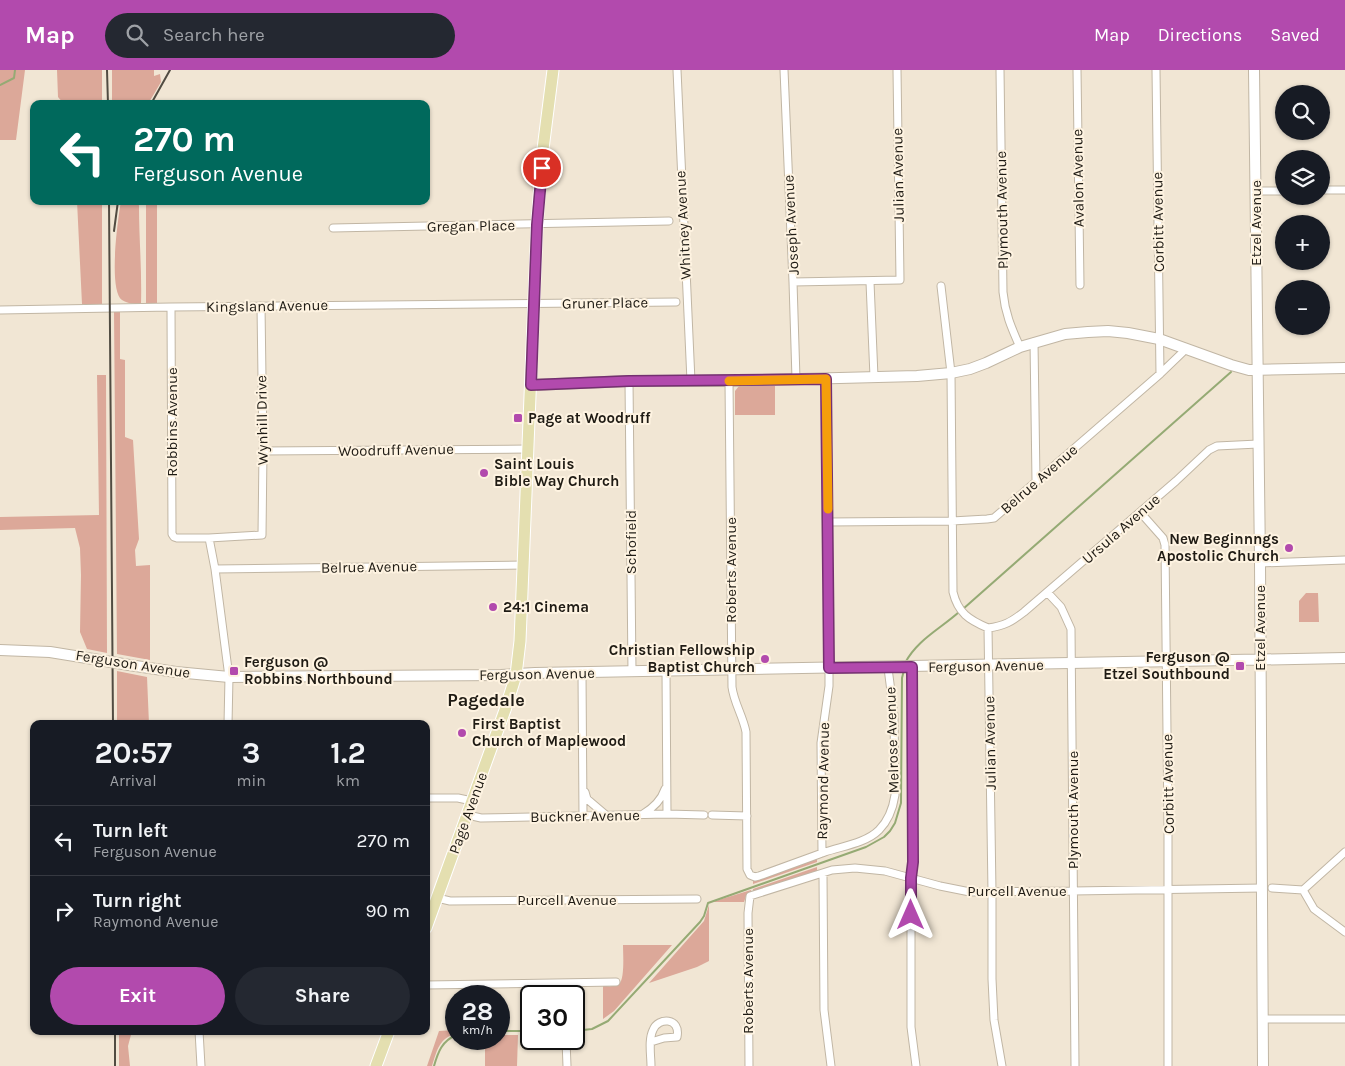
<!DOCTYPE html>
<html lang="en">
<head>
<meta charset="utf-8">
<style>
	:root { --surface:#171b24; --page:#242831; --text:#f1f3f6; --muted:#9ea1a6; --line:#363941; --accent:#b24aad }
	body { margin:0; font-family:Karla,sans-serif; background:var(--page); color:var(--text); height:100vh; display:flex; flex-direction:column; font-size:19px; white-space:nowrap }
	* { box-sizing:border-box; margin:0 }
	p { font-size:16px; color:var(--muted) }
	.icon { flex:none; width:28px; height:28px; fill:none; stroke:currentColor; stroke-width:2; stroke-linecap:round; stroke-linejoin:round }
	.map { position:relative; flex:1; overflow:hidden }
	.drawer { position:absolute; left:30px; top:650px; width:400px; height:315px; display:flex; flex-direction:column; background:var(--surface); border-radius:10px; box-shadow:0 1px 4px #0004 }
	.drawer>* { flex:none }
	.hud { position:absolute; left:30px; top:30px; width:400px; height:105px; border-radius:10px; box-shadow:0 1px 4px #0004; background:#00695c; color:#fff; overflow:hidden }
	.buttons { position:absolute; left:1275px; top:15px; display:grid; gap:10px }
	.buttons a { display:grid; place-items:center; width:55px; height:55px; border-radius:50%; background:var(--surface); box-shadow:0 1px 4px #0004; font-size:25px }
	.speed { position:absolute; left:445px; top:915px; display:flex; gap:10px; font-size:25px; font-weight:700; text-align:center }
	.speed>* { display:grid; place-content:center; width:65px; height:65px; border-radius:50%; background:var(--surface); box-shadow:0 1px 4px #0004; line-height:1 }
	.speed small { font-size:12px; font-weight:400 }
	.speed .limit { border:2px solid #111; border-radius:8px; background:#fff; color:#111 }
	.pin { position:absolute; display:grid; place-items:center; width:42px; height:42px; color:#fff; margin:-21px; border:2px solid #fff; border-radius:50%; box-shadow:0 1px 5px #0007 }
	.me { position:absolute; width:55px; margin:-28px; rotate:0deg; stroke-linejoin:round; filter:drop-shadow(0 0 4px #0008) }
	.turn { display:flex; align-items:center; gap:18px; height:105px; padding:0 20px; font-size:22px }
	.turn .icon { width:65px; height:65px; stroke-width:2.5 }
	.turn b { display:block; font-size:35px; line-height:42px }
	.eta { display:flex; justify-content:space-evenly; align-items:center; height:85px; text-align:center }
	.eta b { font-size:30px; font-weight:700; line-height:35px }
	.action { display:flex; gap:10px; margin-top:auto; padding:10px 20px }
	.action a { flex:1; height:58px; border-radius:30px; background:var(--accent); color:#fff; font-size:20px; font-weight:700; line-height:58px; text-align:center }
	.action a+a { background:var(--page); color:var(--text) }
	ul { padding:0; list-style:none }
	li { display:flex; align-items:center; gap:15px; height:70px; padding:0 20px; border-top:1px solid var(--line) }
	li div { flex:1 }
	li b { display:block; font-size:19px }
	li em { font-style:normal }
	header { display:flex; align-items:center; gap:30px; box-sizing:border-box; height:70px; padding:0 25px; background:var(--accent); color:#fff }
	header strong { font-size:24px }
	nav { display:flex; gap:28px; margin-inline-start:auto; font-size:18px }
	.search { width:350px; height:45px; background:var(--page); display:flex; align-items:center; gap:12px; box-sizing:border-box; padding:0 18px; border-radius:28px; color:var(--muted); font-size:19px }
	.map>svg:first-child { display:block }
	.green { fill:#dca899 }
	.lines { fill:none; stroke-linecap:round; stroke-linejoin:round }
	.stream { stroke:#95aa74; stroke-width:2 }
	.street-casing { stroke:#c1b6a4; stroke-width:9 }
	.secondary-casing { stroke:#c1b6a4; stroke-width:12 }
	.primary-casing { stroke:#fff; stroke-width:13 }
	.street { stroke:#fff; stroke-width:7 }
	.secondary { stroke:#fff; stroke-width:10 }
	.primary { stroke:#e4dfb0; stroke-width:11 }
	.rail { stroke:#514c42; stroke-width:2 }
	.secondary-bridge-casing { stroke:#c1b6a4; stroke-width:12; stroke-linecap:butt }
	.secondary-bridge { stroke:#fff; stroke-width:10 }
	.route-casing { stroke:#743070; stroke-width:12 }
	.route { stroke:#b24aad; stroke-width:9 }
	.slow { stroke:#f59e0b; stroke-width:9 }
	.poi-dot { fill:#b24aad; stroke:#fef3e1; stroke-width:2 }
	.labels { text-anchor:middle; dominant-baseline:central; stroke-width:4; stroke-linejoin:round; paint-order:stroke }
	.street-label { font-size:15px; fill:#1f1b14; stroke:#fef3e1 }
	.poi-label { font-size:15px; font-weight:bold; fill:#1f1b14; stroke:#fef3e1; text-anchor:start }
	.quarter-label { font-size:18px; font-weight:bold; fill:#1f1b14; stroke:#fef3e1 }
</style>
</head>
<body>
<header>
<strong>Map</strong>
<div class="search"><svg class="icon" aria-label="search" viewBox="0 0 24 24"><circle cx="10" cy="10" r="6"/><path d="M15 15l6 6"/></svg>Search here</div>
<nav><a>Map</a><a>Directions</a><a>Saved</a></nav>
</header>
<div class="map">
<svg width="1345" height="996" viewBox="0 0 1345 996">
	<rect width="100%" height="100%" fill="#f1e6d4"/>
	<path class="green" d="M0,0h25l-9,70h-16z
		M57,0h45v34h-38l-6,-7z
		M112,0h42v6l6,-2 1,8 -13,22h-36z
		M77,131h25v103h-20z
		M121,131h17l1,5c0,33 3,65 2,98 -6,0 -13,0 -19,-4 -14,-10 -4,-82 -1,-99z
		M146,131h11v103h-11z
		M114,242h6v47l5,1v77l8,3 6,99 -4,11 1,16 14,-1v95l-33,-6z
		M97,305h9l1,278 -20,-4 -7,-17 1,-57 -1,-27 -5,-20 -75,2v-13l99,-2z
		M739,316h36v29h-40v-24z
		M1306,523h12l1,29h-20v-21z
		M117,601l30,6 2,47h-32z
		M817,789v3l-64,22v-3z
		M817,797v4l-64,21v-3z
		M751,820v3l-5,3 -2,6h-32z
		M709,835v56l-12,6 -48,16 55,-62z
		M623,875h49l-58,66 -11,8v-33c5,0 12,1 16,-2 6,-5 4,-31 4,-39z
		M456,960v3c-17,6 -19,17 -24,33h-5l12,-35z
		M119,961h13l-4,15 2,20h-11z
		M499,965h19l-1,31h-32v-27h14z"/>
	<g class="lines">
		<path class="stream" d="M0,15l14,-7 1,-8
			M963,539l268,-237
			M905,593c12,-23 35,-34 54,-51
			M499,961h32
			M574,961l18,-2 16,-8 92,-99 4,-6 4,-13 158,-56 18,-10 6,-6 5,-8 6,-20 1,-125 2,-8
			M434,996c4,-14 8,-25 22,-31"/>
		<g class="street-casing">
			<path id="street" d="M677,0l14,311
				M784,0l9,212 3,97
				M1000,0l3,222c2,21 8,35 17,55
				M1077,0l3,215
				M1156,0l4,304
				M1321,120h24
				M1256,121h28
				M333,158l336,-7
				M793,212l107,-2 -3,-210
				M870,212l4,95
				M941,216l10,87 2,219c5,21 16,28 35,36l4,264v87l2,41 8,46
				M171,237l1,227 2,3 3,1h32l53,-3 1,-84 -2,-145
				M0,240l171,-3 505,-5
				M1034,272l2,139
				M629,311l3,291
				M729,311l3,306c2,16 11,29 14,45l1,137 3,6 5,2 4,-1c22,-8 44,-16 66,-24 18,-6 41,-9 54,-22 9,-9 14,-22 16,-35l-1,-80 -6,-47
				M263,381l265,-2
				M1140,442l23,26 2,7 3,282v239
				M828,452l124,-1 35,-2 7,-1 166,-144 26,-25
				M209,468l6,31 14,108 -1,47
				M1260,493l85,-3
				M215,499l309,-4
				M1047,522l14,15 10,22 4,437
				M988,558c16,-2 23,-6 36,-16l152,-131 33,-31 8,-4 41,-2
				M912,597l1,194 -2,17v149l5,39
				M666,601l1,143
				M582,603l1,143
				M585,722l2,7 20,17
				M426,728h32l14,3
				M643,744c10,-6 18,-13 22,-25
				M468,745l13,3 186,-4 37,1
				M712,745l35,1
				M822,783l-1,-110 8,-57v-18l-3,-289
				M823,804l1,136 7,56
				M1272,818l31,2 42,-38
				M1303,820l11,19 31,23
				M437,828l13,3 247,-2
				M426,915l190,-3
				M1263,949h82
				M199,961l2,35
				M566,970l1,26
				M651,972l13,-4 13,-1c4,-20 -19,-20 -24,-7 -5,10 -2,25 -2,36
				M749,996l-1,-153 2,-17 82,-26 23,-2 30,3 55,15 30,6 103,-1 189,-3"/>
		</g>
		<g class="secondary-casing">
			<path id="secondary" d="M1254,0l6,493 3,503
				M531,315l98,-4h100l188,-5 34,-3 19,-4 16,-6 34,-16 45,-13 23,-2 20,-1 20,2 31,6 72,26 18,5 96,-2
				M0,580l50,2 43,7
				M129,595l47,7 53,5 272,-2 34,-2 810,-15"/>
		</g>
		<g class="primary-casing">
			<path id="primary" d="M426,858l79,-218 11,-35 4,-34 17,-416 5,-68 11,-87
				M376,996l13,-35"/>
		</g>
		<use href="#street" class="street"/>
		<use href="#secondary" class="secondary"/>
		<use href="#primary" class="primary"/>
		<path class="rail" d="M107,0l1,34
			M151,34l19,-34
			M109,131l4,523
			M114,161l4,-30
			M115,961v35"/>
		<g class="secondary-bridge-casing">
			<path id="secondary-bridge" d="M93,589l36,6"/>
		</g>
		<use href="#secondary-bridge" class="secondary-bridge"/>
	</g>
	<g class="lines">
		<g class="route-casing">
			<path id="route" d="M542,98l-5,57 -6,160 98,-4 197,-2 3,289 83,-1 1,195 -2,16v37"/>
		</g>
		<use href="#route" class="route"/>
		<path class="slow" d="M729,311l97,-2 2,130"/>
	</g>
	<g class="poi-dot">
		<rect x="513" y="343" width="10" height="10" rx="2.5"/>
		<circle cx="484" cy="403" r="5"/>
		<circle cx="1289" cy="478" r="5"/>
		<circle cx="493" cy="537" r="5"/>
		<circle cx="765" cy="589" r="5"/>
		<rect x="1235" y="591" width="10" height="10" rx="2.5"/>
		<rect x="229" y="596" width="10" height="10" rx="2.5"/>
		<circle cx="462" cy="663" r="5"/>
	</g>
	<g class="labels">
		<g class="street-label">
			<text transform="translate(898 105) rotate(-91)">Julian Avenue</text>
			<text transform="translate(1078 108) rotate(-91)">Avalon Avenue</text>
			<text transform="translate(1002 140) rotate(-91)">Plymouth Avenue</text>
			<text transform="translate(1158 152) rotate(-91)">Corbitt Avenue</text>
			<text transform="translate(1256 153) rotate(-90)">Etzel Avenue</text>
			<text transform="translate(683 155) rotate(-93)">Whitney Avenue</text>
			<text transform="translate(791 155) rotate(-93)">Joseph Avenue</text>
			<text transform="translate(471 156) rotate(-1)">Gregan Place</text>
			<text transform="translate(605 233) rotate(-1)">Gruner Place</text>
			<text transform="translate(267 236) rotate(-1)">Kingsland Avenue</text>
			<text transform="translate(262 350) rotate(-91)">Wynhill Drive</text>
			<text transform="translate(172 352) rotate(-90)">Robbins Avenue</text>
			<text transform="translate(396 380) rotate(-1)">Woodruff Avenue</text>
			<text transform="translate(1039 409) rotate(-41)">Belrue Avenue</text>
			<text transform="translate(1121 459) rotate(-41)">Ursula Avenue</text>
			<text transform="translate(631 472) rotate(-90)">Schofield</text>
			<text transform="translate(369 497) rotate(-1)">Belrue Avenue</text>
			<text transform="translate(731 500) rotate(-90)">Roberts Avenue</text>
			<text transform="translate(1260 558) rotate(-90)">Etzel Avenue</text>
			<text transform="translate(133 594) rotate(9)">Ferguson Avenue</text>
			<text transform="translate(986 596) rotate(-1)">Ferguson Avenue</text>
			<text transform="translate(537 604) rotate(-1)">Ferguson Avenue</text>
			<text transform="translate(892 670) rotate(-92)">Melrose Avenue</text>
			<text transform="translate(990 673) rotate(-91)">Julian Avenue</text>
			<text transform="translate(823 711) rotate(-89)">Raymond Avenue</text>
			<text transform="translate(1168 714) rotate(-91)">Corbitt Avenue</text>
			<text transform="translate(1073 740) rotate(-90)">Plymouth Avenue</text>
			<text transform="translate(468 743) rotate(-70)">Page Avenue</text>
			<text transform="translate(585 746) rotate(-1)">Buckner Avenue</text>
			<text x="1017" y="821">Purcell Avenue</text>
			<text x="567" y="830">Purcell Avenue</text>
			<text transform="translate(748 911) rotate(-90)">Roberts Avenue</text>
		</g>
		<g class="poi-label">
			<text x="528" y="348">Page at Woodruff</text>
			<text x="494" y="394">Saint Louis<tspan x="494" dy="17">Bible Way Church</tspan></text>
			<text x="1279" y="469" text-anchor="end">New Beginnngs<tspan x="1279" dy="17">Apostolic Church</tspan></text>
			<text x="503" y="537">24:1 Cinema</text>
			<text x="755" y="580" text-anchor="end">Christian Fellowship<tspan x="755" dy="17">Baptist Church</tspan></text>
			<text x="1230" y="587" text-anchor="end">Ferguson @<tspan x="1230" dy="17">Etzel Southbound</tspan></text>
			<text x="244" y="592">Ferguson @<tspan x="244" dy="17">Robbins Northbound</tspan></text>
			<text x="472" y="654">First Baptist<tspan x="472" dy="17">Church of Maplewood</tspan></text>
		</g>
		<g class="quarter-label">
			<text x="486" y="630">Pagedale</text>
		</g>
	</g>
</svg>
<div class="buttons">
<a><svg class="icon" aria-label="search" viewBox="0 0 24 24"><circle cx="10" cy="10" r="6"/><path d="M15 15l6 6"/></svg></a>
<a><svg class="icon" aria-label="layers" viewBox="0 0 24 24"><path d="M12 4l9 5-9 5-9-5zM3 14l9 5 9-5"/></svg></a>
<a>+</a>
<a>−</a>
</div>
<div class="speed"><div>28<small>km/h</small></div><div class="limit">30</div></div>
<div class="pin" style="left:542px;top:98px;background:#d93025"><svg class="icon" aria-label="arrive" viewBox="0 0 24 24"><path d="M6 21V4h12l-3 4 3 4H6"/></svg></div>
<svg class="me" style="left:911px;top:845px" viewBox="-20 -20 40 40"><path d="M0-17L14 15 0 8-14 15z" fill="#b24aad" stroke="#fff" stroke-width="4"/></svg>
<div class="hud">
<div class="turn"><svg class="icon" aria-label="left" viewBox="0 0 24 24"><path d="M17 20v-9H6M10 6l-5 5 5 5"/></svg><div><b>270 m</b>Ferguson Avenue</div></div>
</div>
<section class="drawer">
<div class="eta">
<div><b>20:57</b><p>Arrival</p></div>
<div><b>3</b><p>min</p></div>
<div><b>1.2</b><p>km</p></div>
</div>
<ul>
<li><svg class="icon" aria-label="left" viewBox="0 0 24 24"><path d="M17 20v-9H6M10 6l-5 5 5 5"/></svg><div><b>Turn left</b><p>Ferguson Avenue</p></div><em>270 m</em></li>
<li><svg class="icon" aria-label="right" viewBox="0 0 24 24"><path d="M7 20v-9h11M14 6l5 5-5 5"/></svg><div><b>Turn right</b><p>Raymond Avenue</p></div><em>90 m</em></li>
</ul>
<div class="action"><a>Exit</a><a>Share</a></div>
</section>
</div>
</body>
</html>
